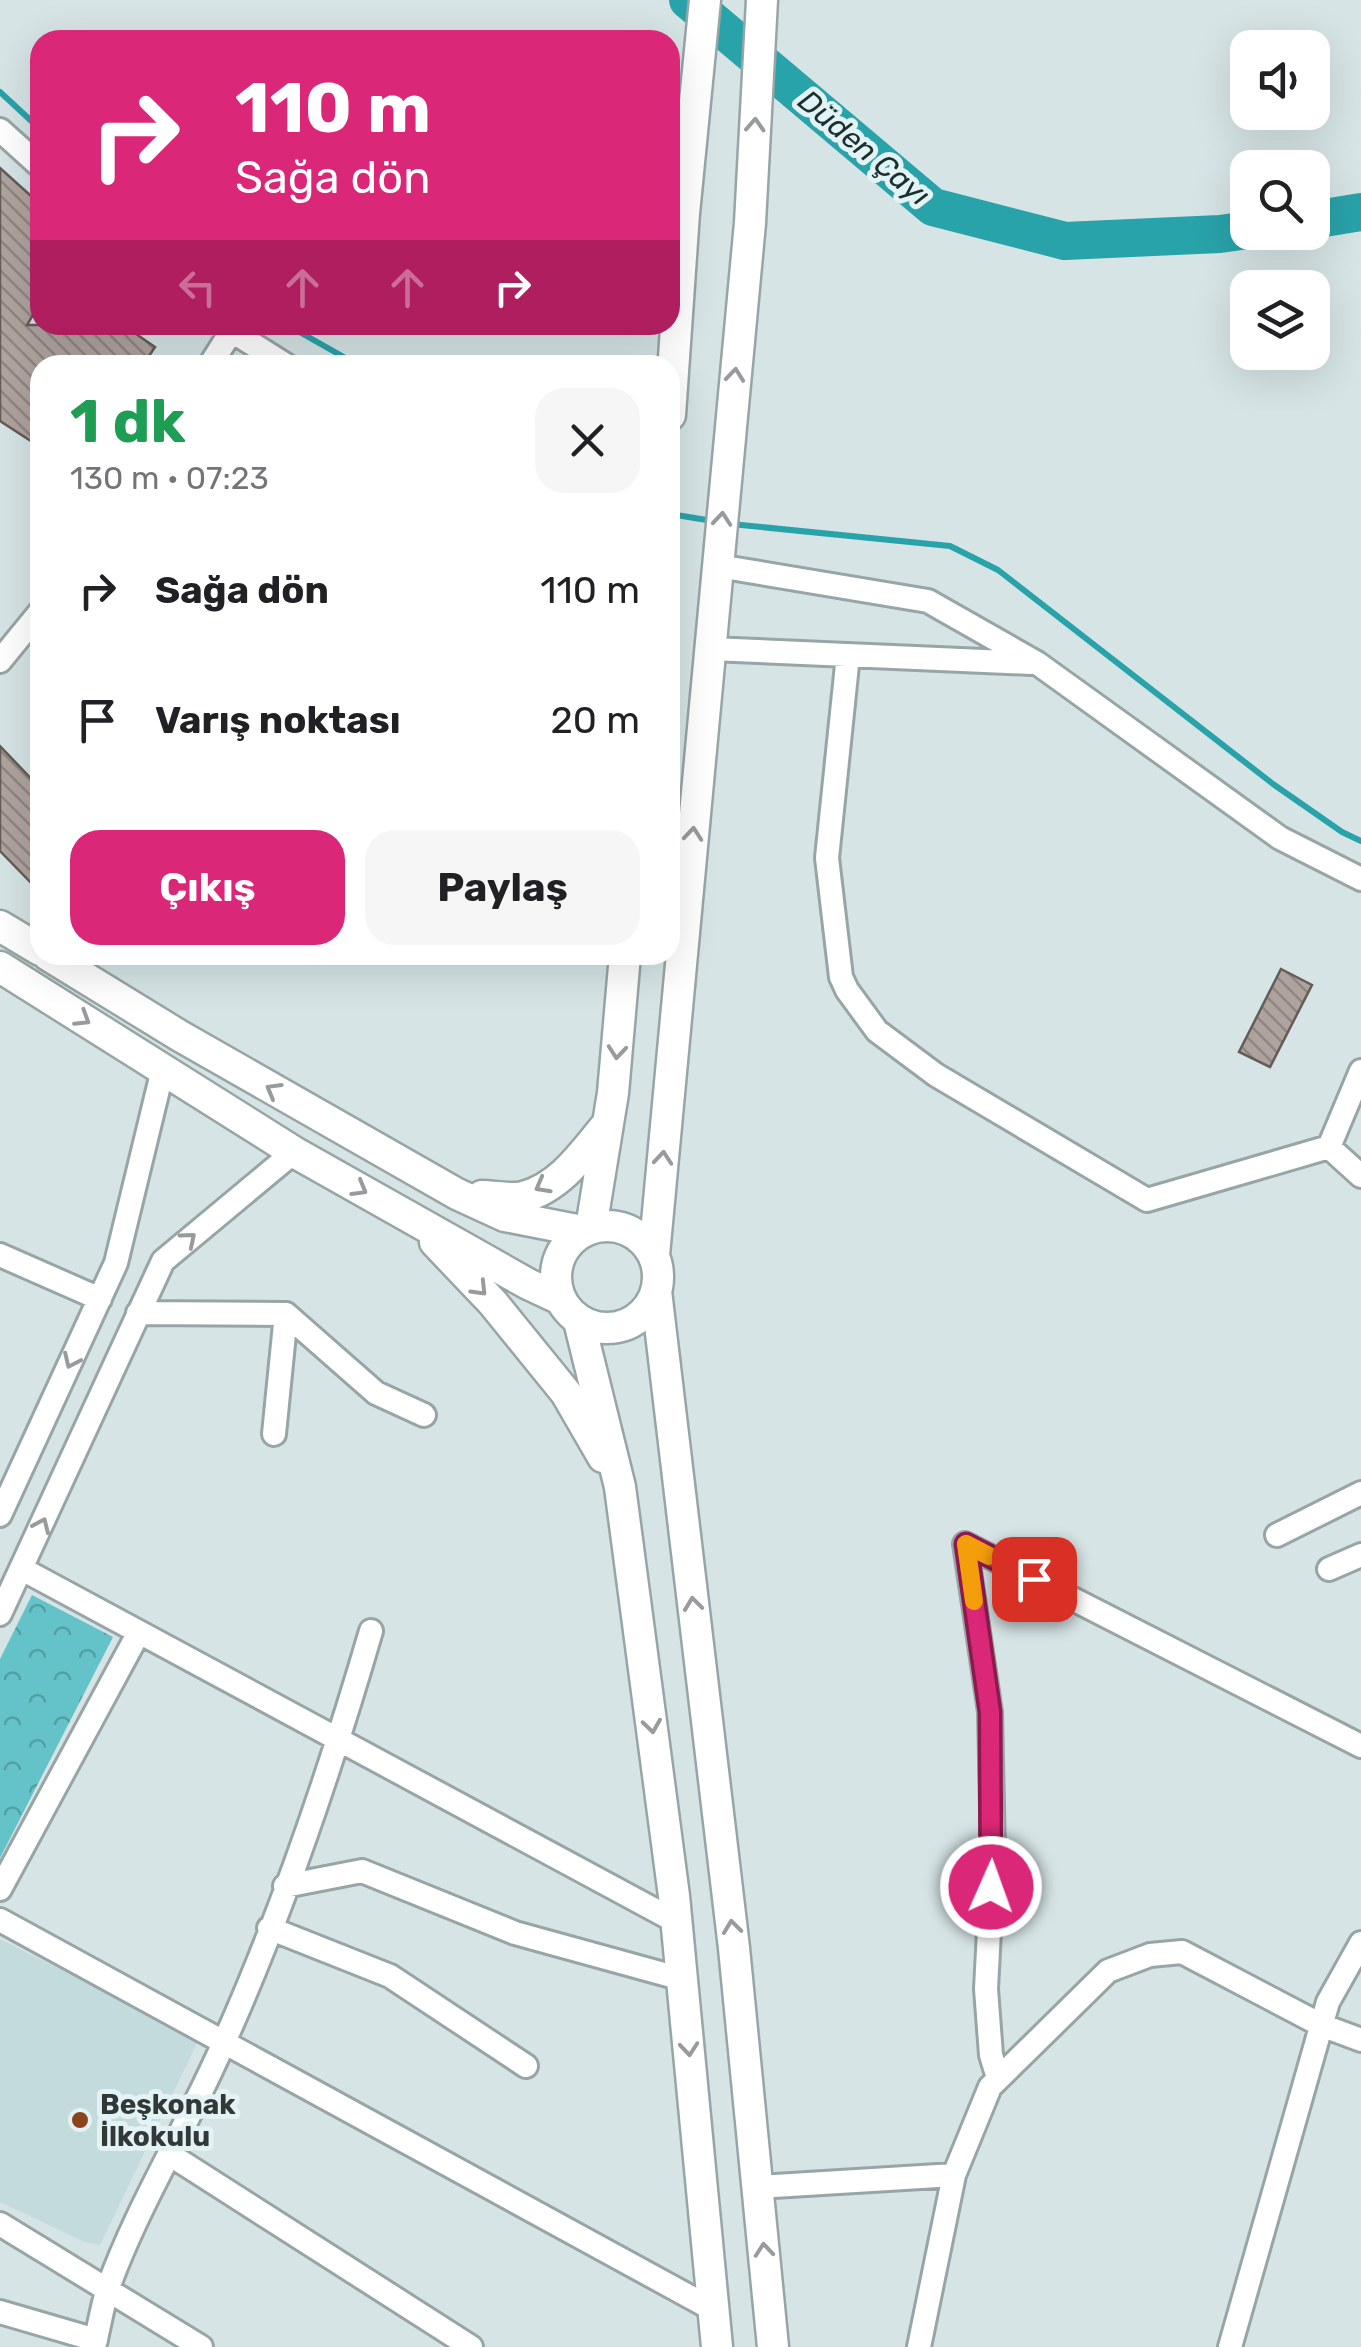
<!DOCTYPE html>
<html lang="tr">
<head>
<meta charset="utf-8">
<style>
	:root { --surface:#fff; --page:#f6f6f6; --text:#202124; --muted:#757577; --accent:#db2777 }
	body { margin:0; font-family:Rubik,sans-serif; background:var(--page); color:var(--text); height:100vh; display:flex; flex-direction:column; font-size:38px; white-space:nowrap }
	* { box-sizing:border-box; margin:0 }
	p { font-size:32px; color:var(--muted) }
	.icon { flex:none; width:55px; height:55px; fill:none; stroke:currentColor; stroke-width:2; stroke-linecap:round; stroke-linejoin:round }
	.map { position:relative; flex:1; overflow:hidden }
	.sheet { position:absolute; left:30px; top:355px; width:650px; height:610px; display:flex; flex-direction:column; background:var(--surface); border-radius:30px; box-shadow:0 10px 40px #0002 }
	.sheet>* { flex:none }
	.guide { position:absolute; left:30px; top:30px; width:650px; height:305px; border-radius:30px; box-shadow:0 10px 40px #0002; background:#db2777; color:#fff; overflow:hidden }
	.controls { position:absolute; left:1230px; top:30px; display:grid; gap:20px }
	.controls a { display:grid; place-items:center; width:100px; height:100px; border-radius:20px; background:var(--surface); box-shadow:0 10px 40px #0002; font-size:50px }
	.pin { position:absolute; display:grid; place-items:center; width:85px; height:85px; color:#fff; margin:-42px; border-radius:20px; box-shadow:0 5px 15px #0006 }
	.me { position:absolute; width:110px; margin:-55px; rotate:2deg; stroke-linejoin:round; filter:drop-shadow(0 0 8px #0008) }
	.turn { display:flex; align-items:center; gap:35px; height:210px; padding:0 40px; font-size:45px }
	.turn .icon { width:130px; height:130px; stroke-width:2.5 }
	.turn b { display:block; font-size:70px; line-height:85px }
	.lanes { display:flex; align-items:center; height:95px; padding:0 40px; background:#0003; justify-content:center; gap:50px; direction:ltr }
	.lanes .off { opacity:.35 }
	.round { display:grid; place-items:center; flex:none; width:105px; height:105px; border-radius:30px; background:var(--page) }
	.summary { display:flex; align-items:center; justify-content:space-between; height:170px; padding:0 40px }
	h1 { font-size:60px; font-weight:700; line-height:75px; color:#1e9e55 }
	.primary-button { display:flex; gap:20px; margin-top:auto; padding:20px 40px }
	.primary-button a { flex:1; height:115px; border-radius:30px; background:var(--accent); color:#fff; font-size:40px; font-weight:700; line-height:115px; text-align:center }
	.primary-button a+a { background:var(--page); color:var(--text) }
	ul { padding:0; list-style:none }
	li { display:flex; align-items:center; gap:30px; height:130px; padding:0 40px }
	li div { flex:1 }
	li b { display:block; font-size:38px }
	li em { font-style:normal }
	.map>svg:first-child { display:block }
	.built { fill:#c3dbdc }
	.park { fill:url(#park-crowns) }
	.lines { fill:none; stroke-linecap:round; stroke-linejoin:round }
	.stream { stroke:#28a3a9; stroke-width:6 }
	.river { stroke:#28a3a9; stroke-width:38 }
	.building { fill:url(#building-back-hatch); stroke:#665c57; stroke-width:2.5 }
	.minor-casing { stroke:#98a5a6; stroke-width:28 }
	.major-casing { stroke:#98a5a6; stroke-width:35 }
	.minor { stroke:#fff; stroke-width:22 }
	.major { stroke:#fff; stroke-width:30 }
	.oneway { stroke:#989b9b }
	.route-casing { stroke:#8e194d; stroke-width:25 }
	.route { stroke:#db2777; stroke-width:18 }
	.slow { stroke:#f59e0b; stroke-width:18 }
	.poi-dot { fill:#8a441e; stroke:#e3f2f2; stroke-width:4 }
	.labels { text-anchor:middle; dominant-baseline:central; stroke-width:10; stroke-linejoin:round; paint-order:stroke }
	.poi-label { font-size:28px; font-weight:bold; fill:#323737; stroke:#e3f2f2; text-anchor:start }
	.water-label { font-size:30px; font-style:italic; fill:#1a2f30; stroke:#e3f2f2 }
</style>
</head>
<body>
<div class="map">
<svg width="1361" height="2347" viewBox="0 0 1361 2347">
	<defs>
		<pattern id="park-crowns" width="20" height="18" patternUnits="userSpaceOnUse" patternTransform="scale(2.5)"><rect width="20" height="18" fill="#64c3c8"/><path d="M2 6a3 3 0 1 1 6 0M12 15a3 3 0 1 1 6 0" fill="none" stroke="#539fa3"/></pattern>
		<pattern id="building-back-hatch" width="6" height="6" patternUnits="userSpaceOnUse" patternTransform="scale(2.5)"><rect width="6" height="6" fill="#afa39e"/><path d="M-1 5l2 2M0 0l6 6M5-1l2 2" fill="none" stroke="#8f8682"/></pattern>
	</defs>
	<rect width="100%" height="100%" fill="#d6e4e5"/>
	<path class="built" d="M0,1939l199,100 -99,206 -15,-3 -85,-40z"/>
	<path class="park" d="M32,1595l81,42 -113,221v-199z"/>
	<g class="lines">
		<path class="stream" d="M0,92l40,37
			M287,325l71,40
			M670,514l43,7
			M731,524l219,22 48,24 275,214 69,48 19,9"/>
		<path class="river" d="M688,0l245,207 132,34 155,-7 28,-4
			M1312,220l49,-8"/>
	</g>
	<path class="building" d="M0,168l40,36v99l-13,22h96l32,22 -12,18h-103v69l-6,9 -34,-22z
		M0,746l40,42v104l-40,-41z
		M1281,969l31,16 -42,82 -31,-15z"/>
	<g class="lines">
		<g class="minor-casing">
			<path id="minor" d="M0,130l40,36
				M222,325l64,40
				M210,365l21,-33
				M718,566l210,35 109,62 243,175 81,41
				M710,649l321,14
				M848,655l-21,203 14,119 6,13 30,41 59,44 211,125 182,-53
				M0,661l40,-49
				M1361,1071l-32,76 32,29
				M0,1255l100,44
				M138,1313l148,1 90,79 48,22
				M274,1434l12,-120
				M0,1515l116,-252 47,-194
				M1277,1535l84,-42
				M965,1544l25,168 3,141 -7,136 5,66 7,23
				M965,1544l396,202
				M22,1569l655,353
				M1329,1569l32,-14
				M0,1614l163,-353 131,-109
				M285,1886l77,-15 153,62 167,46
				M0,1889l138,-255
				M0,1920l714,390
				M269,1928l121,48 136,90
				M169,2154l302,193
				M758,2187l196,-12
				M0,2224l201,123
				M0,2312l96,28
				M94,2347c5,-19 8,-40 14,-59 30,-84 82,-166 117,-248 58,-130 106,-272 146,-409
				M919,2347l35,-172 36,-88 118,-116 42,-16 32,-3 139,73 40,15
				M1230,2347l98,-345 33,-59"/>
		</g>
		<g class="major-casing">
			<path id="major" d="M670,415l14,-202 21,-213
				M0,926l40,24
				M48,955l132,81 277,158 48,22 77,15
				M0,967l294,185 234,132 32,15
				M482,1196c13,0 29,4 41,1 36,-9 59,-42 81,-69
				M556 1277a51 51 0 1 1 102 0a51 51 0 1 1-102 0Z
				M591,1228l22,-135 12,-138
				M435,1242l58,61 73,90 37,64
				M654,1255l96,-1032 12,-223
				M656,1291l78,657 39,399
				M579,1321l41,166 54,409 43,451"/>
		</g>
		<use href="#minor" class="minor"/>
		<use href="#major" class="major"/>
	</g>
	<defs><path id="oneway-chevron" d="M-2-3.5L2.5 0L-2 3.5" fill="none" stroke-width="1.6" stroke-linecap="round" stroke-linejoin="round" transform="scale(2.5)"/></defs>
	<g class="oneway">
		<use href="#oneway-chevron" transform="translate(755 125) rotate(-87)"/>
		<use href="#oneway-chevron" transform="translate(735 375) rotate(-84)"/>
		<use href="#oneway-chevron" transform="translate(722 519) rotate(-85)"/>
		<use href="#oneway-chevron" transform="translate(693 834) rotate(-85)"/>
		<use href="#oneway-chevron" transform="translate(83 1019) rotate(32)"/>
		<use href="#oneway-chevron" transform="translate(617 1052) rotate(95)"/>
		<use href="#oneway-chevron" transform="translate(273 1090) rotate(-150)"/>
		<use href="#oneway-chevron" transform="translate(663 1158) rotate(-85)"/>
		<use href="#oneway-chevron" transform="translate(542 1186) rotate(151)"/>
		<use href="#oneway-chevron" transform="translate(360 1189) rotate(30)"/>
		<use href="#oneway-chevron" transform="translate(189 1239) rotate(-40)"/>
		<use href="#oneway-chevron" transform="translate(480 1289) rotate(46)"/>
		<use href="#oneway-chevron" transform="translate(71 1361) rotate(115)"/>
		<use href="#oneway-chevron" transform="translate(42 1525) rotate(-66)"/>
		<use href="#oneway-chevron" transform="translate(693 1604) rotate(-97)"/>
		<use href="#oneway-chevron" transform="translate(652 1726) rotate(82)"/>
		<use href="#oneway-chevron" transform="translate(732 1927) rotate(-97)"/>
		<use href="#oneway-chevron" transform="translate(689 2049) rotate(85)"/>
		<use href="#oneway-chevron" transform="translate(764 2250) rotate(-95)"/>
	</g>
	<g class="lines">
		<g class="route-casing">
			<path id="route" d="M991,1887l-1,-175 -24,-168 68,35"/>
		</g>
		<use href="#route" class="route"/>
		<path class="slow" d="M974,1601l-8,-57 23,12"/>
	</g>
	<circle class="poi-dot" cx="80" cy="2120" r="10"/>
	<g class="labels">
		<g class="poi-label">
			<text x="100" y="2104">Beşkonak<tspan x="100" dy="32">İlkokulu</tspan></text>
		</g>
		<g class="water-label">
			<text transform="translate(864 148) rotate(40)">Düden Çayı</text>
		</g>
	</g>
</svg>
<div class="controls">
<a><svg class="icon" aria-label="sound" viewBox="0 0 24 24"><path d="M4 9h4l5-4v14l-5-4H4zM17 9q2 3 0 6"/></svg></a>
<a><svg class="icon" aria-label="search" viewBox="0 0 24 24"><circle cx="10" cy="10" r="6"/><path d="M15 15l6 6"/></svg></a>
<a><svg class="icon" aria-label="layers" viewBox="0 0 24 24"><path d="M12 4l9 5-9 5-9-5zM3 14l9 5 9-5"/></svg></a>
</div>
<div class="pin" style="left:1034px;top:1579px;background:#d93025"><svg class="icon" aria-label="arrive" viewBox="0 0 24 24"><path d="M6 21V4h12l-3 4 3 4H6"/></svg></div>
<svg class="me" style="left:991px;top:1887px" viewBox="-20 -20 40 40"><circle r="17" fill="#db2777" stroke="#fff" stroke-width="3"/><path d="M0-11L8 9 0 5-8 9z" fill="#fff"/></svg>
<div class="guide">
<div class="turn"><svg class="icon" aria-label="right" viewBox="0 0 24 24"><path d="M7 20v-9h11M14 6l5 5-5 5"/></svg><div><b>110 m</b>Sağa dön</div></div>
<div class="lanes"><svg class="icon off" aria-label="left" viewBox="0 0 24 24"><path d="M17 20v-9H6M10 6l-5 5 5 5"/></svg><svg class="icon off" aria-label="ahead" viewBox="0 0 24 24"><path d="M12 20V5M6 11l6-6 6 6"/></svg><svg class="icon off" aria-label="ahead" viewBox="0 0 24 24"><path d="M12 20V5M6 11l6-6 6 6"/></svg><svg class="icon" aria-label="right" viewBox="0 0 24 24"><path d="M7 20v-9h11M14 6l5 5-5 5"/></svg></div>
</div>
<section class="sheet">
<div class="summary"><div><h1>1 dk</h1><p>130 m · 07:23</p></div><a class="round"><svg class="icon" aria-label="close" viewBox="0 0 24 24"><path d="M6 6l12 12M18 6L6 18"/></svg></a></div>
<ul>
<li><svg class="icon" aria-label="right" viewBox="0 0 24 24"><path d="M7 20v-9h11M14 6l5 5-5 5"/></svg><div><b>Sağa dön</b></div><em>110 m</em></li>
<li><svg class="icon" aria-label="arrive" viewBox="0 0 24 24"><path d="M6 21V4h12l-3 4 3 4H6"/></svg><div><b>Varış noktası</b></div><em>20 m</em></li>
</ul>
<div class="primary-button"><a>Çıkış</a><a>Paylaş</a></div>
</section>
</div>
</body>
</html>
